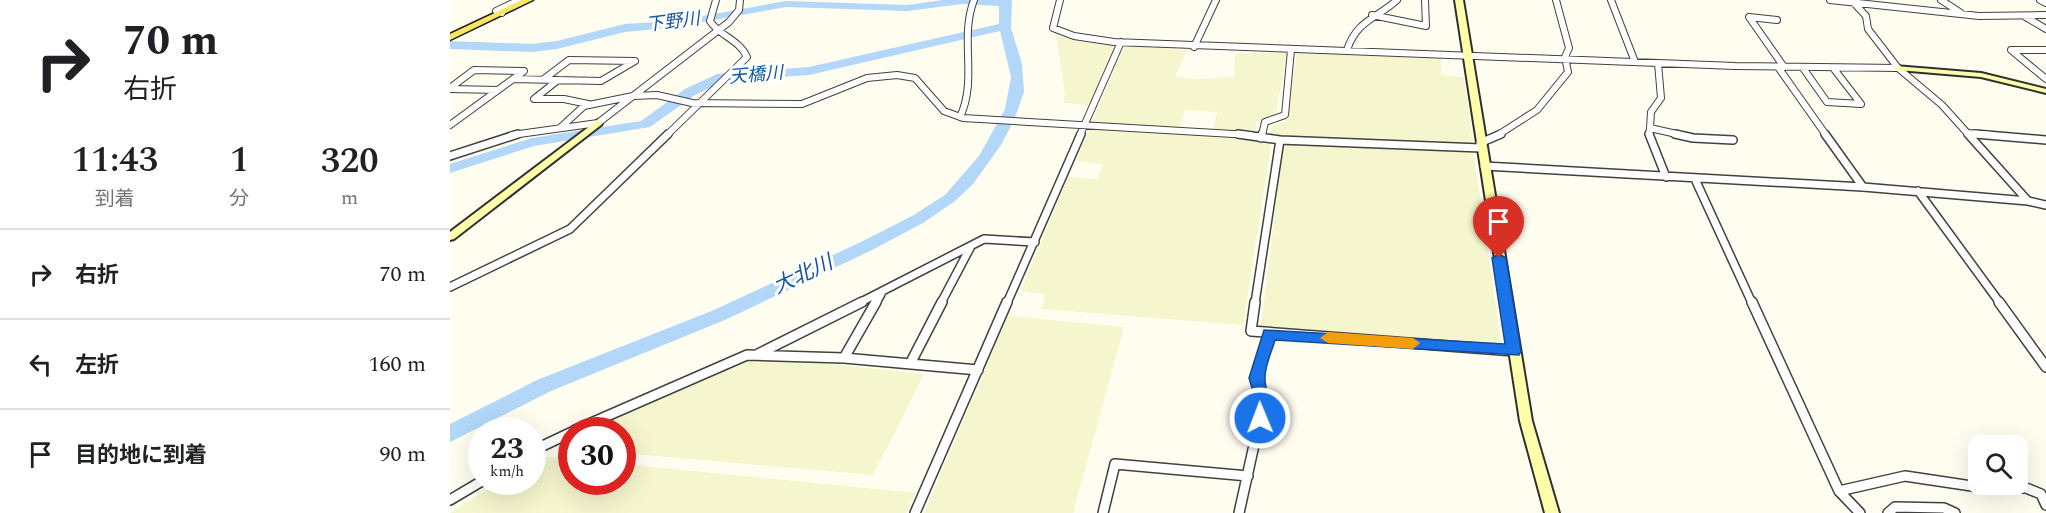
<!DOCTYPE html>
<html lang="ja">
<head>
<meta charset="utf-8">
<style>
	:root { --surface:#fff; --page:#f6f6f6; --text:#202124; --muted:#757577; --line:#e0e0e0 }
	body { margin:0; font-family:Spectral,"Noto Sans JP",serif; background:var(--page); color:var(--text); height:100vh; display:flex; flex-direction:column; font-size:22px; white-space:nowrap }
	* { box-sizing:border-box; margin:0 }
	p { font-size:20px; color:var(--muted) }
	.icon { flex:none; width:33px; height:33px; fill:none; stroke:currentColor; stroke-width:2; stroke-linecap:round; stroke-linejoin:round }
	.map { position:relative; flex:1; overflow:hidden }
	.panel { display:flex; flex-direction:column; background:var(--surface); width:450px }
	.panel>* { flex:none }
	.hud { background:#fff; color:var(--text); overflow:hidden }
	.buttons { position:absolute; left:1518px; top:435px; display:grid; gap:12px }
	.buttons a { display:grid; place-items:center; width:60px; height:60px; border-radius:12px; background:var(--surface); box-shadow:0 6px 24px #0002; font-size:30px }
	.speed { position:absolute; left:18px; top:417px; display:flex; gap:12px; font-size:30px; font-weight:700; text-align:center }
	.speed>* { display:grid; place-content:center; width:78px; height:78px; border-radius:50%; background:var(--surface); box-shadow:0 6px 24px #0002; line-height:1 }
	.speed small { font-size:15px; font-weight:400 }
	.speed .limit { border:9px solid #d22; background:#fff; color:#111 }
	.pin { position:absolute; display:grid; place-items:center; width:51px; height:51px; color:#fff; margin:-62px -26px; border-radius:50% 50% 50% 0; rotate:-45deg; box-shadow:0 0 6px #0007 }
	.pin .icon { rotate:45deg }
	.me { position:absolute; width:66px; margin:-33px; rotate:359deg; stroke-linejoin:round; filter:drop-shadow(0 0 4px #0008) }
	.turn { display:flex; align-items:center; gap:21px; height:126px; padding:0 24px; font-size:27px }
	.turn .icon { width:78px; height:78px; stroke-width:2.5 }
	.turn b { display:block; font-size:42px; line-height:51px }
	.eta { display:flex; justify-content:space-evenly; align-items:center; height:102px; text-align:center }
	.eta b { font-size:36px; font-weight:600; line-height:42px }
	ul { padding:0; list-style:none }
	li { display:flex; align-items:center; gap:18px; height:90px; padding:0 24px; border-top:2px solid var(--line) }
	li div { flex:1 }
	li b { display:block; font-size:22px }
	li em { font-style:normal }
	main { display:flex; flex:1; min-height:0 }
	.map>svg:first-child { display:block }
	.farmland { fill:#f5f6ce }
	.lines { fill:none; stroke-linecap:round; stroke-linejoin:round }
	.river { fill:#b2d7f8; fill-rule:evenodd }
	.street-far2-casing { stroke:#414141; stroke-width:8 }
	.street-far1-casing { stroke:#414141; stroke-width:10 }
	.street-casing { stroke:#414141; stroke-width:12 }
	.secondary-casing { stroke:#303030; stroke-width:4 }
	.primary-casing { stroke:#1f1f1f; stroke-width:3 }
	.street-far2 { stroke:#fff; stroke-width:6 }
	.street-far1 { stroke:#fff; stroke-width:7 }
	.street { stroke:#fff; stroke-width:9 }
	.secondary { fill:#fffeaa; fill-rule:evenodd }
	.primary { fill:#fbe562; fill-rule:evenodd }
	.route { fill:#1a73e8; stroke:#114b97; stroke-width:1.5 }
	.slow { fill:#f59e0b }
	.labels { text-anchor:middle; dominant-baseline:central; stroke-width:6; stroke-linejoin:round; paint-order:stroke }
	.far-water-label { font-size:18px; font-style:italic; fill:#1456a3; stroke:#fff }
	.water-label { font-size:21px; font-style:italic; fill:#1456a3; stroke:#fff }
</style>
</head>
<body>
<main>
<section class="panel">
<div class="hud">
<div class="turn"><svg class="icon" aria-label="right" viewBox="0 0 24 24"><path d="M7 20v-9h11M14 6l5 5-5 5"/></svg><div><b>70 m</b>右折</div></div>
</div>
<div class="eta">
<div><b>11:43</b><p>到着</p></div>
<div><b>1</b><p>分</p></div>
<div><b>320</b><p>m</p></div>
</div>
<ul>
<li><svg class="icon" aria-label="right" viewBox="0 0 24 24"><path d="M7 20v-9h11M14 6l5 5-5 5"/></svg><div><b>右折</b></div><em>70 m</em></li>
<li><svg class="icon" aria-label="left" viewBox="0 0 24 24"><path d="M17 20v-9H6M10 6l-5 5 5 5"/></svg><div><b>左折</b></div><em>160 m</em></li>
<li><svg class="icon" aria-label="arrive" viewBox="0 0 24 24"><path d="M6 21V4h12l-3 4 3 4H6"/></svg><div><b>目的地に到着</b></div><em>90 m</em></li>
</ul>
</section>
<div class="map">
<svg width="1596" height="513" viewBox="0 0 1596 513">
	<rect width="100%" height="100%" fill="#fffdef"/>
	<path class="farmland" d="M606,36l59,10 -26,59 -25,-2 1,-9z
		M675,46l62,4 -12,27 22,2 37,-2 1,-24h52l-12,65 -19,3 -1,14 -42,-5 4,-18 -32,-2 -5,17 -88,-5z
		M847,53l144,4v18l23,2 9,66 -204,-7 3,-10 14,-4z
		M640,128l149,9 32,8 -28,180 -201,-16 3,-15 -24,-3 47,-114 30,2 5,-15 -27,-3z
		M834,142l189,8 28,192 -241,-9z
		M558,316l116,11 -51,186h-149z
		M305,356l169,18 -51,101 -250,-22 -1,-23h-34z
		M99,457l22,2 1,23h50l1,-18 293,29 -10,20h-456l50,-31h32l1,-18z"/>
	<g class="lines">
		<path class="river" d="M493,0h69l-1,28 11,36 2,28 -10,28 -13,25 -28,39 -18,17 -32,22 -51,27 -145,69 -176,72 -101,51v-18l87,-44 177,-70 147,-68 51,-26 33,-21 34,-39 26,-47 6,-32 -11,-46 -191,44 -84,6 -30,14 -45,32 -116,19 -84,27v-9l82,-26 109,-17 44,-32 32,-15 92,-7 190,-43v-18l-37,-2 -55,7 -121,-4 -111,20 -50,5 -68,17 -25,3 -82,-3v-8l82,3 25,-3 68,-17 50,-3 111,-20 121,4z"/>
		<g class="street-far2-casing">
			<path id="street-far2" d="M610,0l-7,28 21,8 40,6 621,24 163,2
				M1161,0l24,62
				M1380,0l149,16 67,-1
				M1491,0l20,13
				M1590,0l6,3
				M1404,3l12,13 2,13 30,39 44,37 27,30
				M52,13l-6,-2 23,-11
				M922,15l54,11 -1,-26
				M1574,16l22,13
				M1327,20l-28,-3 35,50
				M744,47l22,-47
				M897,50c10,-30 29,-31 50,-50
				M1596,50h-35l35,29
				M1328,67l48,68
				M1353,68l24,34 34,2 -27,-35
				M63,79l88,2 34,-20 -66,-1 -25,19
				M108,80l-24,19h30l24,5
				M0,88l24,-18 50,1 -74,54
				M0,89l48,1
				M510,117c18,-38 -1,-78 14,-117
				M110,128l24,-22 49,-10 24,-1 35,8 110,1 65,-26 30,-3 18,3 29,33 19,7 287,17
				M1200,128l1,-16 10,-14 -3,-35
				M1517,133l25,2
				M62,135l86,-12 131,-101 10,-12 1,-10
				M217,135l80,-78c-8,-18 -28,-21 -37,-36l6,-21
				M630,135l41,-93
				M812,135l3,-13 20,-7 6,-65
				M1048,135l39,-25 31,-38 -3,-15 4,-9 -13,-48
				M1199,135l1,-7 31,7"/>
		</g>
		<g class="street-far1-casing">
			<path id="street-far1" d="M788,134l42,6 201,8
				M1199,134l17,43
				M1225,134l18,4 40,2
				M1375,134l38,53
				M1518,134l60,67
				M1525,134l71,6
				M811,138l1,-4
				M1030,143l21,-9
				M0,156l68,-22
				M1034,166l379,21 165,14 18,4
				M1245,179l57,124
				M1468,191l82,112
				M0,287l120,-58 98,-95
				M409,303l125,-64 51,3
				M426,303l5,-9
				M491,303l29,-55
				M557,303l74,-169
				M805,303l25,-163"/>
		</g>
		<g class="street-casing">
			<path id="street" d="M805,302l-4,29 263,20
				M1302,302l87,189 21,22
				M1549,302l47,65
				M308,354l104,-52
				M394,358l32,-56
				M460,364l32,-62
				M125,430l172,-75 97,3 134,12
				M82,451l40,-19
				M1389,491l66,-15 80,12h41l15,6 5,11
				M0,500l32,-19
				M465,513l92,-211
				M653,513l12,-49 133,12
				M789,513l21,-95 3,-20 -6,-20 12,-44
				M1438,513l7,-6 49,1 11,5"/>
		</g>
		<g class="secondary-casing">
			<path id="secondary" d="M1005,0h8l69,421 27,92h-14l-25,-92z
				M1445,66l86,7 65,16v4l-65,-16 -83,-7h-3z
				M148,120l4,3 -1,2 -147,114 -4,1v-8z"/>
		</g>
		<g class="primary-casing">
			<path id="primary" d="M72,0h11l-83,40v-6z"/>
		</g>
		<use href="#street-far2" class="street-far2"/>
		<use href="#street-far1" class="street-far1"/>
		<use href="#street" class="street"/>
		<use href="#secondary" class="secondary"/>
		<use href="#primary" class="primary"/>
	</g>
	<path class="route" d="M1049,254l7,4 15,93 -2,4 -244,-15c-3,11 -10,25 -10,37 -1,16 11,27 1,46h-11l-3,-5 3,-20 -6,-20 15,-48 241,14 -13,-86z"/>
	<path class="slow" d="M878,332l85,6 7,5 -7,6 -85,-6 -8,-5z"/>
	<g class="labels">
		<g class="far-water-label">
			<text transform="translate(223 22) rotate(-7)">下野川</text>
			<text transform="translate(306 75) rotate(-5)">天橋川</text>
		</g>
		<g class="water-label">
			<text transform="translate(353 275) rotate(-25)">大北川</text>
		</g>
	</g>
</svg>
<div class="buttons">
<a><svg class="icon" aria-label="search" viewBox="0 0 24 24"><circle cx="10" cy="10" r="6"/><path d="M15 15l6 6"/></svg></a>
</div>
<div class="speed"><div>23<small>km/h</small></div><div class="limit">30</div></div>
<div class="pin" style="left:1049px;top:258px;background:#d93025"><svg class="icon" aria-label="arrive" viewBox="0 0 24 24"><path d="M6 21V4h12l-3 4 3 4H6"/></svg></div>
<svg class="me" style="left:810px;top:418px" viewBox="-20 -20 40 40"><circle r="17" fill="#1a73e8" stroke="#fff" stroke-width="3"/><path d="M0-11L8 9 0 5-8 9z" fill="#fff"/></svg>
</div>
</main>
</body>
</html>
